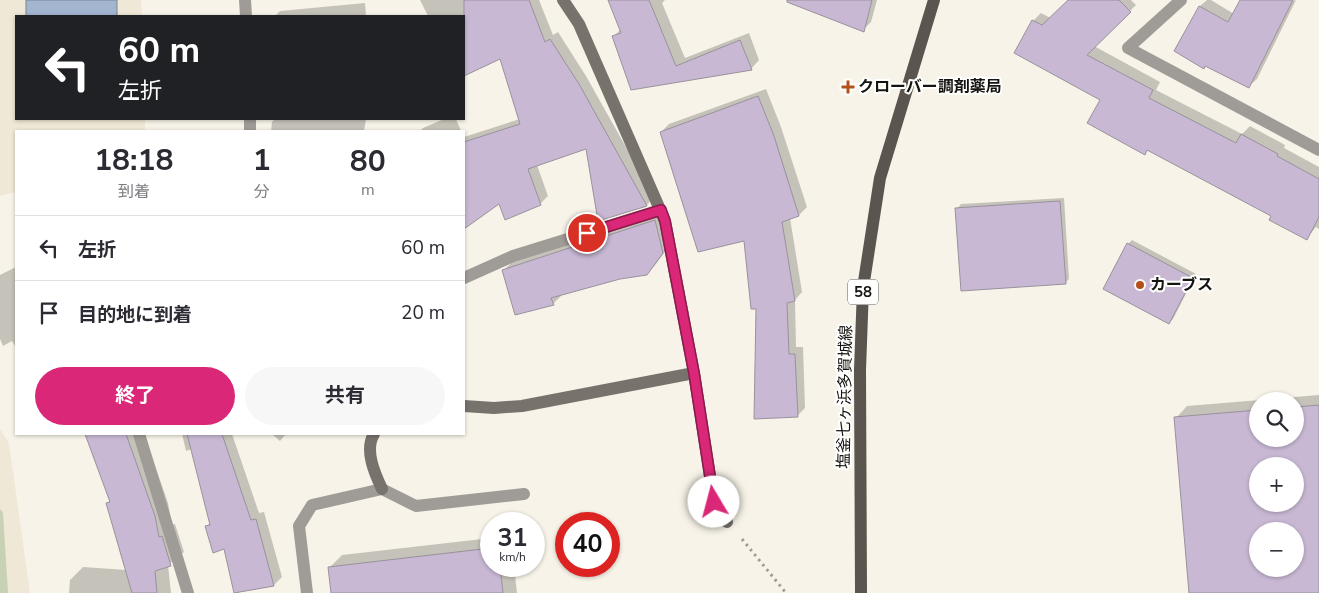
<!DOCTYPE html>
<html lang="ja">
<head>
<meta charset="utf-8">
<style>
	:root { --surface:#fff; --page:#f7f7f7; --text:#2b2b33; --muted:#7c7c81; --line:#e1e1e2; --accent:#db2777 }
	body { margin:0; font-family:"Nunito Sans","Noto Sans JP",sans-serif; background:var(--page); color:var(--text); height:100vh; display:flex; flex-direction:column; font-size:19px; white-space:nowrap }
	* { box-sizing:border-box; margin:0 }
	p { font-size:16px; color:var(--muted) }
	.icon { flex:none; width:28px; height:28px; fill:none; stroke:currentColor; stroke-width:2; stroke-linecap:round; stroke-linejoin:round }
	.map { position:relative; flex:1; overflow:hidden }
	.panel { position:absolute; left:15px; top:130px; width:450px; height:305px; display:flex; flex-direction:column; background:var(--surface); border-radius:0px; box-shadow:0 1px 4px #0004 }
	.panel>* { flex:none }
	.hud { position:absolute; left:15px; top:15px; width:450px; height:105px; border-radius:0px; box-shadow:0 1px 4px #0004; background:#202124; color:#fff; overflow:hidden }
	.buttons { position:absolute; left:1249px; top:392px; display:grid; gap:10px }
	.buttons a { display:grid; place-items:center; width:55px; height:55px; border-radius:50%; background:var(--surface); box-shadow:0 1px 4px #0004; font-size:25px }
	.speed { position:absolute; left:480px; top:512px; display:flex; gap:10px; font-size:25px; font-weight:700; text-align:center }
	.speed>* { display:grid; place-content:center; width:65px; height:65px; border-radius:50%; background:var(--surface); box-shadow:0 1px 4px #0004; line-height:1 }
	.speed small { font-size:12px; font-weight:400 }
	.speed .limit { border:8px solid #d22; background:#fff; color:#111 }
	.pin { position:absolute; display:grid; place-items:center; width:42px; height:42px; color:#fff; margin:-21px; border:2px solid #fff; border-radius:50%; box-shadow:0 1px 5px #0007 }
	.me { position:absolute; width:55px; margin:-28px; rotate:352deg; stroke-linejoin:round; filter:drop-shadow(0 0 4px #0008) }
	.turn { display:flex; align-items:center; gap:18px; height:105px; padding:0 20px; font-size:22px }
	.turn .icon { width:65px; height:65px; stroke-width:2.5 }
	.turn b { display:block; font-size:35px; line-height:42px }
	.eta { display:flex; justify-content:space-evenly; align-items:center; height:85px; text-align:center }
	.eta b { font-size:30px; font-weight:700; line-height:35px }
	.cta { display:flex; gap:10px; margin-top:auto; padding:10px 20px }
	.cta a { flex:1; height:58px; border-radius:30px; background:var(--accent); color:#fff; font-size:20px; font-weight:700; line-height:58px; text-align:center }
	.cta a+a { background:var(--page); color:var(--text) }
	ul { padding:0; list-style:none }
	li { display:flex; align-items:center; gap:15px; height:65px; padding:0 20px; border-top:1px solid var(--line) }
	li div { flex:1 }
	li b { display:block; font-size:19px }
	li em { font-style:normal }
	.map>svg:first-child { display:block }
	.built { fill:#efe8d6 }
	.green { fill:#c8d1b6 }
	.water { fill:#a3b5cf; stroke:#788596 }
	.shadow { fill:#0003; fill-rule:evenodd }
	.building { fill:#c8b8d4; stroke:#98929c; fill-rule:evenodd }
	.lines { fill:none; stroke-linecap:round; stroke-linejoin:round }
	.path { stroke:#a09d94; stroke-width:3; stroke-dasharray:2.5 4; stroke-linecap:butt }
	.lane { stroke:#9f9c98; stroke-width:12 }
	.street { stroke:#9f9c98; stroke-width:12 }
	.secondary { stroke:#77726c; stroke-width:12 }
	.primary { stroke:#5a554e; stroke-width:12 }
	.route-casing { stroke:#8e194d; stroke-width:12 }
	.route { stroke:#db2777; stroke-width:9 }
	.poi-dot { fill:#b34f19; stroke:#fff; stroke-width:2 }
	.labels { text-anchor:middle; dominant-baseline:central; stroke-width:4; stroke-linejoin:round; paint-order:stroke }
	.shield { fill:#fff; stroke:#5b5a58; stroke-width:1 }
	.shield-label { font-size:15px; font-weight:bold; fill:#151410 }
	.poi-label { font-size:16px; font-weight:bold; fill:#151410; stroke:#fff; text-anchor:start }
	.street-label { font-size:16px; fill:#151410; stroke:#fff }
</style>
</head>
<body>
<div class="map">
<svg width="1319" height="593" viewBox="0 0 1319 593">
	<rect width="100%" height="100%" fill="#f7f3e8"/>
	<path class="built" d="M0,0h141l1,16h-126v103h129v12h-129v61l-16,4z
		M0,429l9,14 21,150h-30z"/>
	<path class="green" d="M0,509l3,4 5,80h-8z"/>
	<path class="water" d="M26,0h91v16h-91z"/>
	<path class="shadow" d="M420,0h119l14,35 5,-3 28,44 68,121 -7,8 -48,14 -12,-71 -50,17 11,31 -8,8 -40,-2 -36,25v-90l56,-18 -19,-61 -37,17v-59h-36z
		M609,0h56l-3,3 23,55 64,-25 10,27 -8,9 -119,20 -18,-53 7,-7z
		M817,0h60l-6,22 -8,8z
		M1073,0h58l5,5 -29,29z
		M1207,0h4l23,14 7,-14h26l-20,14 49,-14 -39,79 -9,8 -73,-37 25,-44z
		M365,3l1,13h-91l5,-5z
		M1041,13l56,30 -3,3 66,36 -4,8 86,44 8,-8 35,19 -1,3 35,19v62l-3,-2 -10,12 -34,-23 -124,-66 -4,3 -42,-54 -69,-78z
		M766,89l15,38 26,80 -8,8 -9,3 12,74 -7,8 1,47h7l2,61 -8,8 -40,-109 -11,-68 -85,-107 8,-8z
		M275,119h91l-2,12h-93l1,-9z
		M444,119h12l5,12h-41l3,-3z
		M1064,198l5,81 -4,4 -108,-74 4,-5z
		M663,213l8,31 -16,21 -8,9 -27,4 -60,16 1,2 -8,8 -49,-34 8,-8z
		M1132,240l64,34 -23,45 -4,4 -41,-79z
		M16,267v81l-4,-7 -9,5 -3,-7v-64z
		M1319,395v198h-129l-14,-175 11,-12zM1258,401h37v38h-37zM1258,466h37v38h-37zM1258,531h37v38h-37z
		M86,434h58l24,69 4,22 3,-1 9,28 -16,13 3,28h-102l1,-13 13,-13 44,3 -20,-66 4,-4z
		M182,434h50l27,79 5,-1 18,65 -8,8 -39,8 -10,-46 -18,-21 3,-3 -18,-74 -6,2z
		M272,434h14l-6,7z
		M491,538v28h23l3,27h-185l-3,-25 13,-13z"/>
	<path class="building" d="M464,0h65l16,42 5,-3 29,45 68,122 -49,15 -12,-72 -58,20 13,36 -36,15 -6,-16 -35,25v-87l56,-18 -20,-65 -36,17z
		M608,0h41l27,66 64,-26 12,30 -121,20 -19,-54 9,-3z
		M787,0h85l-8,32 -77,-30z
		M1068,0h51l12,12 -44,43 66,35 -4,8 87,45 5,-9 37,20 -1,2 42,23v38l-12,23 -38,-20 2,-4 -77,-41 -47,-25 -2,5 -58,-32 13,-23 -86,-47 18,-33 10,5z
		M1240,0h53l-44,88 -44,-22 -1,3 -30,-18 25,-45 29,16z
		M758,96l16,40 25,80 -17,6 13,79 -8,2 2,51h6l3,63 -44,2 2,-110h-5l-7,-68 -46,11 -38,-120z
		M1060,201l6,83 -105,7 -6,-83z
		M655,220l8,33 -16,22 -27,4 -69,19 3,7 -39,10 -13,-45z
		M1127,243l66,35 -24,46 -66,-35z
		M1319,405v188h-130l-15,-176 84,-7v29h37v-32zM1258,466h37v38h-37zM1258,531h37v38h-37z
		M85,434h41l29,82 4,21 3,-1 9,30 -16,5 2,22h-25l-26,-90 4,-1z
		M187,434h35l29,86 5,-1 18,67 -40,7 -10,-44 -11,4 -8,-27 5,-1z
		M491,548v18h9l3,27h-172l-3,-26z"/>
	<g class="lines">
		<path class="path" d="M742,539l44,54"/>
		<path class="lane" d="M307,593l-8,-67 13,-21 70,-16 34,17 108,-12"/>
		<path class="street" d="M245,0l1,16
			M1181,0l-53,48 191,102
			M250,119v12
			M464,278l49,-22 148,-46
			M139,434l49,159"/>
		<path class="secondary" d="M563,0l16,24 86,197 29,152 20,129 13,20
			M464,406l30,2 28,-2 172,-33
			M374,434c-10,16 1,40 8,55"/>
		<path class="primary" d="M861,593l-1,-223 3,-82 17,-110 54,-178"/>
	</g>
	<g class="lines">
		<g class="route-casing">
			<path id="route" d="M587,233l74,-23 4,11 29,152 20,129"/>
		</g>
		<use href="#route" class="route"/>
	</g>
	<g class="poi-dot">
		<path d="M845.5 79.5h5v5h5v5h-5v5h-5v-5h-5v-5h5z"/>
		<circle cx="1140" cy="285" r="5"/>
	</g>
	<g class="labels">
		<rect class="shield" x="848" y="279.5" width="30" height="25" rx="4"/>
		<g class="shield-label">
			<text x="863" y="292">58</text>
		</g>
		<g class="poi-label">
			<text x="858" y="87">クローバー調剤薬局</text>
			<text x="1150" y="285">カーブス</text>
		</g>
		<g class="street-label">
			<text transform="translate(845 397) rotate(-89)">塩釜七ヶ浜多賀城線</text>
		</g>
	</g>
</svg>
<div class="buttons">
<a><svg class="icon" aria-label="search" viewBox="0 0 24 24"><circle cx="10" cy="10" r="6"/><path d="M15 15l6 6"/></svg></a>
<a>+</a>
<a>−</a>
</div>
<div class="speed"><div>31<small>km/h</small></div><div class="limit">40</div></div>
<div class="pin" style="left:587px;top:233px;background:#d93025"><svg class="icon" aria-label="arrive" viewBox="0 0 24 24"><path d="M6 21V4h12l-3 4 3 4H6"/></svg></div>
<svg class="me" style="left:714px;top:502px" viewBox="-20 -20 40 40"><circle r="19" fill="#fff"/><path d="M0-13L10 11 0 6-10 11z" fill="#db2777"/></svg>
<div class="hud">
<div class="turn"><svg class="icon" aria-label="left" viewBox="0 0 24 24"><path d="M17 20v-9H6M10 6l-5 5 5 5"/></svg><div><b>60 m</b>左折</div></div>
</div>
<section class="panel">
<div class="eta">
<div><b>18:18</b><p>到着</p></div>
<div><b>1</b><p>分</p></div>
<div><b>80</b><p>m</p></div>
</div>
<ul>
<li><svg class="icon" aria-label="left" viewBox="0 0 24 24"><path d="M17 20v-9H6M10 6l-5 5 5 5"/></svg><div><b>左折</b></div><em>60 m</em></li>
<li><svg class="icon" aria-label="arrive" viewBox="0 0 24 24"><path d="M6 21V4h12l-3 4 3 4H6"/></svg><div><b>目的地に到着</b></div><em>20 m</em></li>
</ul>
<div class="cta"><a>終了</a><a>共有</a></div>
</section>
</div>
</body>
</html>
